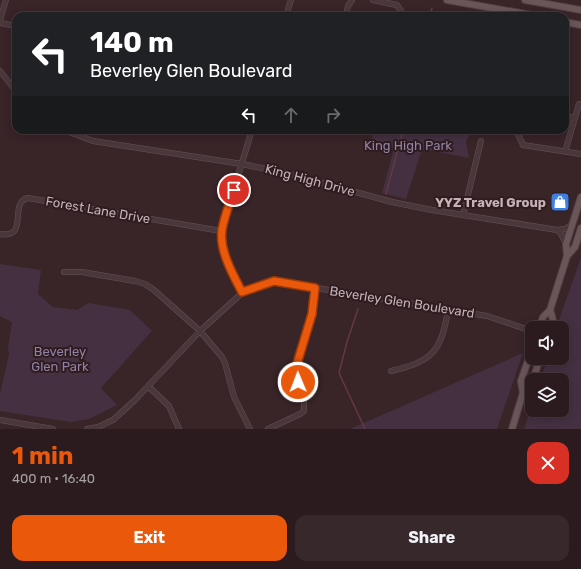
<!DOCTYPE html>
<html lang="en">
<head>
<meta charset="utf-8">
<style>
	:root { --surface:#2b1b1e; --page:#37282b; --text:#f1f3f6; --muted:#a6a1a4; --line:#47393c; --accent:#ea580c }
	body { margin:0; font-family:Rubik,sans-serif; background:var(--page); color:var(--text); height:100vh; display:flex; flex-direction:column; font-size:15px; white-space:nowrap }
	* { box-sizing:border-box; margin:0 }
	p { font-size:13px; color:var(--muted) }
	.icon { flex:none; width:22px; height:22px; fill:none; stroke:currentColor; stroke-width:2; stroke-linecap:round; stroke-linejoin:round }
	.map { position:relative; height:429px; overflow:hidden }
	.panel { display:flex; flex-direction:column; background:var(--surface); flex:1 }
	.panel>* { flex:none }
	.hud { position:absolute; left:12px; top:12px; width:557px; height:122px; border-radius:12px; box-shadow:0 2px 10px #0003,0 0 0 1px var(--line); background:#202124; color:#fff; overflow:hidden }
	.tools { position:absolute; left:525px; top:321px; display:grid; gap:8px }
	.tools a { display:grid; place-items:center; width:44px; height:44px; border-radius:8px; background:var(--surface); box-shadow:0 2px 10px #0003,0 0 0 1px var(--line); font-size:20px }
	.pin { position:absolute; display:grid; place-items:center; width:34px; height:34px; color:#fff; margin:-17px; border:2px solid #fff; border-radius:50%; box-shadow:0 1px 4px #0007 }
	.me { position:absolute; width:44px; margin:-22px; rotate:359deg; stroke-linejoin:round; filter:drop-shadow(0 0 3px #0008) }
	.turn { display:flex; align-items:center; gap:14px; height:84px; padding:0 12px; font-size:18px }
	.turn .icon { width:52px; height:52px; stroke-width:2.5 }
	.turn b { display:block; font-size:28px; line-height:34px }
	.lanes { display:flex; align-items:center; height:38px; padding:0 12px; background:#0003; justify-content:center; gap:20px; direction:ltr }
	.lanes .off { opacity:.35 }
	.round { display:grid; place-items:center; flex:none; width:42px; height:42px; border-radius:12px; background:var(--page) }
	.headline { display:flex; align-items:center; justify-content:space-between; height:68px; padding:0 12px }
	h1 { font-size:24px; font-weight:700; line-height:30px; color:var(--accent) }
	.action { display:flex; gap:8px; margin-top:auto; padding:8px 12px }
	.action a { flex:1; height:46px; border-radius:12px; background:var(--accent); color:#fff; font-size:16px; font-weight:700; line-height:46px; text-align:center }
	.action a+a { background:var(--page); color:var(--text) }
	.map>svg:first-child { display:block }
	.green { fill:#443041 }
	.lines { fill:none; stroke-linecap:round; stroke-linejoin:round }
	.stream { stroke:#623a41; stroke-width:1.5 }
	.minor-casing { stroke:#655255; stroke-width:6 }
	.major-casing { stroke:#534044; stroke-width:8 }
	.minor { stroke:#4a373b; stroke-width:5 }
	.major { stroke:#6a5559; stroke-width:6 }
	.route-casing { stroke:#983908; stroke-width:10 }
	.route { stroke:#ea580c; stroke-width:7 }
	.labels { text-anchor:middle; dominant-baseline:central; stroke-width:4; stroke-linejoin:round; paint-order:stroke }
	.park-label { font-size:13px; fill:#9181a5; stroke:#2f1c20 }
	.street-label { font-size:13px; fill:#c6b2b5; stroke:#2f1c20 }
	.poi-label { font-size:13px; font-weight:bold; fill:#c6b2b5; stroke:#2f1c20; text-anchor:end }
</style>
</head>
<body>
<div class="map">
<svg width="581" height="429" viewBox="0 0 581 429">
	<rect width="100%" height="100%" fill="#392428"/>
	<path class="green" d="M374,130h112l-1,3 -8,-2 -6,2 -5,8 3,17 -47,-9 -16,50 -24,-6 12,-45 -24,-3z
		M581,258v171h-57l8,-24v5h30v-30h-22l8,-22h14v-30h-6z
		M0,264l41,6 -3,24 15,13 24,3 11,-7 42,7 22,21 -51,57 16,17 -28,14 -18,3 -71,-11v-17l9,-40 -1,-7 4,-25 -12,-6z
		M523,353l-26,76h-147z"/>
	<g class="lines">
		<path class="stream" d="M430,16l2,-8
			M386,194l17,-64
			M358,309l-11,33 -8,31 26,56"/>
		<g class="minor-casing">
			<path id="minor" d="M373,0l24,5 4,6 -1,5
				M286,16l5,-16
				M346,16l2,-10 4,-6
				M0,20l6,-20
				M0,23l16,3
				M0,71l16,20
				M565,116l9,2
				M64,130l29,11 149,23 44,9 106,29 40,8 125,20 8,-1 8,-5
				M516,130l7,15 58,9
				M565,152l14,-48
				M463,215l18,-74
				M557,230l4,4 5,10
				M0,234c30,5 8,-32 28,-36l193,33
				M64,272h18l53,9 10,3 9,6 46,41 22,26 3,6 9,34 16,32
				M242,293l-9,-17 -9,-24 -3,-21 31,-101
				M391,371c42,-10 50,-19 57,-61
				M148,386l21,20 10,23
				M0,420l53,9
				M87,429l11,-2 15,-7 22,-20 65,-69 42,-38 32,-12 213,35 45,15
				M268,429l32,-15 4,-3v-10l-6,-18 -1,-16 15,-53 3,-27"/>
		</g>
		<g class="major-casing">
			<path id="major" d="M447,0l90,16
				M525,0l56,10
				M565,22l16,3
				M567,256l-1,-12 15,-47
				M539,328l4,-11 7,-7 17,-54 8,-9 6,-19
				M550,328l3,-8 -3,-10
				M533,380l7,-22
				M523,393l-2,-12 11,-32
				M512,429l11,-36 9,-11"/>
		</g>
		<use href="#minor" class="minor"/>
		<use href="#major" class="major"/>
	</g>
	<g class="lines">
		<g class="route-casing">
			<path id="route" d="M234,190c-4,13 -10,27 -12,40 -3,20 11,45 20,62l32,-11 41,7 -3,26 -16,53 2,15"/>
		</g>
		<use href="#route" class="route"/>
	</g>
	<defs>
		<g id="shop-square" transform="scale(1)"><rect x="-9" y="-9" width="18" height="18" rx="4" fill="#3f7fe0" stroke="#2f1c20"/><path d="M-5-2.5h2.3a2.7 3.5 0 0 1 5.4 0H5L5.5 6h-11ZM-1.5-2.5h3a1.5 2.3 0 0 0-3 0Z" fill="#fff"/></g>
	</defs>
	<g fill-rule="evenodd">
		<use href="#shop-square" x="560" y="202"/>
	</g>
	<g class="labels">
		<g class="park-label">
			<text x="408" y="145">King High Park</text>
			<text x="60" y="351">Beverley<tspan x="60" dy="15">Glen Park</tspan></text>
		</g>
		<g class="street-label">
			<text transform="translate(310 180) rotate(15)">King High Drive</text>
			<text transform="translate(98 210) rotate(10)">Forest Lane Drive</text>
			<text transform="translate(402 302) rotate(9)">Beverley Glen Boulevard</text>
		</g>
		<g class="poi-label">
			<text x="546" y="202">YYZ Travel Group</text>
		</g>
	</g>
</svg>
<div class="tools">
<a><svg class="icon" aria-label="sound" viewBox="0 0 24 24"><path d="M4 9h4l5-4v14l-5-4H4zM17 9q2 3 0 6"/></svg></a>
<a><svg class="icon" aria-label="layers" viewBox="0 0 24 24"><path d="M12 4l9 5-9 5-9-5zM3 14l9 5 9-5"/></svg></a>
</div>
<div class="pin" style="left:234px;top:190px;background:#d93025"><svg class="icon" aria-label="arrive" viewBox="0 0 24 24"><path d="M6 21V4h12l-3 4 3 4H6"/></svg></div>
<svg class="me" style="left:298px;top:382px" viewBox="-20 -20 40 40"><circle r="17" fill="#ea580c" stroke="#fff" stroke-width="3"/><path d="M0-11L8 9 0 5-8 9z" fill="#fff"/></svg>
<div class="hud">
<div class="turn"><svg class="icon" aria-label="left" viewBox="0 0 24 24"><path d="M17 20v-9H6M10 6l-5 5 5 5"/></svg><div><b>140 m</b>Beverley Glen Boulevard</div></div>
<div class="lanes"><svg class="icon" aria-label="left" viewBox="0 0 24 24"><path d="M17 20v-9H6M10 6l-5 5 5 5"/></svg><svg class="icon off" aria-label="ahead" viewBox="0 0 24 24"><path d="M12 20V5M6 11l6-6 6 6"/></svg><svg class="icon off" aria-label="right" viewBox="0 0 24 24"><path d="M7 20v-9h11M14 6l5 5-5 5"/></svg></div>
</div>
</div>
<section class="panel">
<div class="headline"><div><h1>1 min</h1><p>400 m · 16:40</p></div><a class="round" style="background:#d93025;color:#fff"><svg class="icon" aria-label="close" viewBox="0 0 24 24"><path d="M6 6l12 12M18 6L6 18"/></svg></a></div>
<div class="action"><a>Exit</a><a>Share</a></div>
</section>
</body>
</html>
